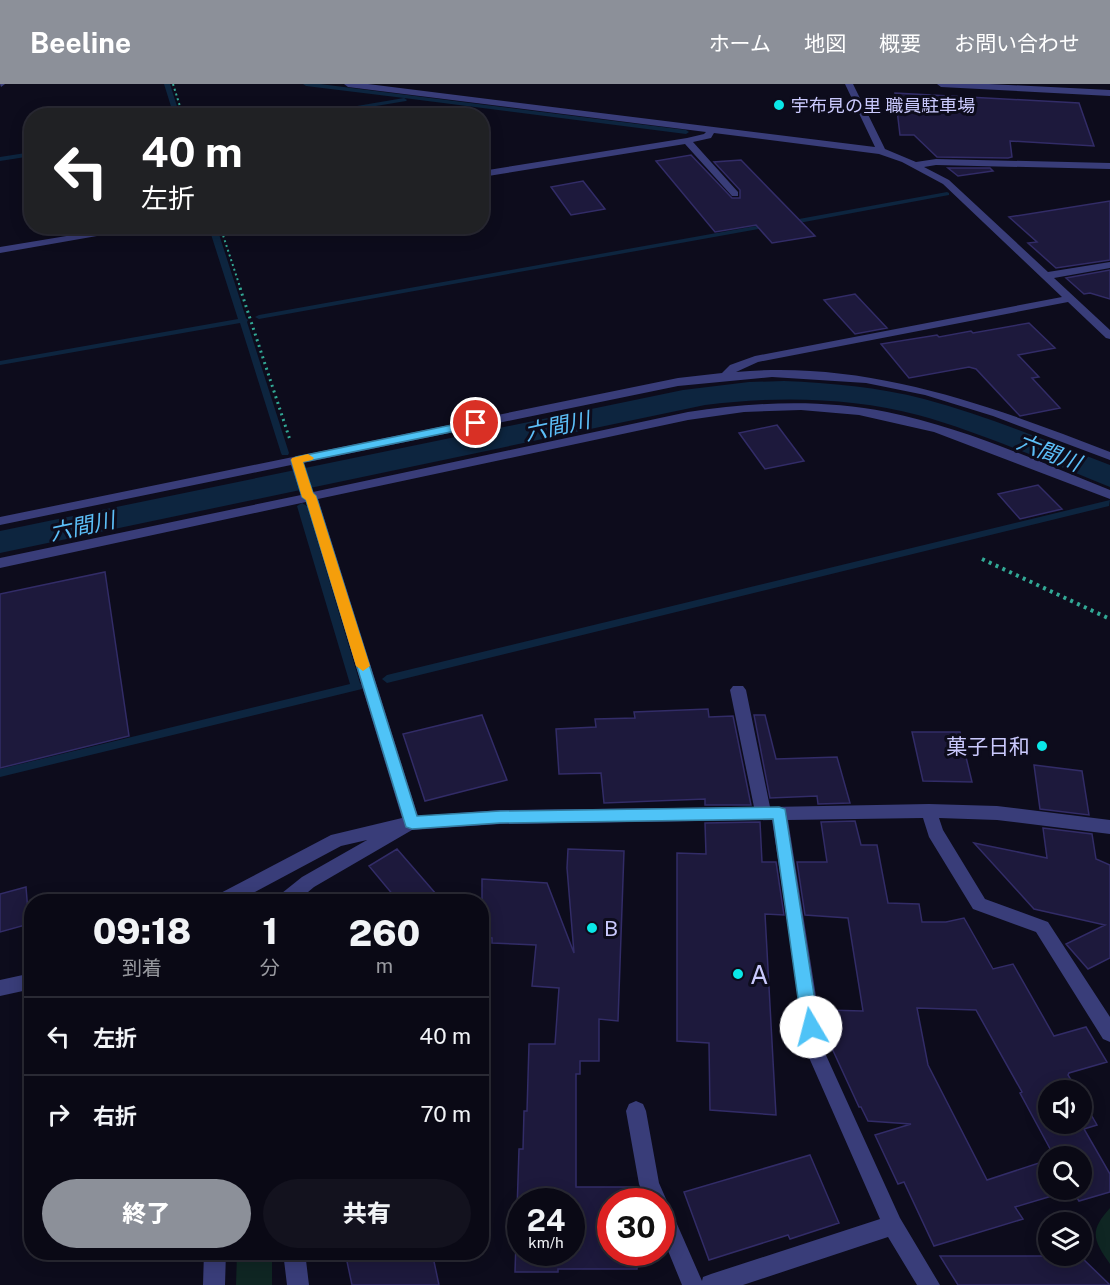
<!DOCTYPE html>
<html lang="ja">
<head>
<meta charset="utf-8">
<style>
	:root { --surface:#0a0915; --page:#13121e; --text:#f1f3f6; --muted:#999aa0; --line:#2a2a34; --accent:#8c9099 }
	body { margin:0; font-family:"Public Sans","Noto Sans JP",sans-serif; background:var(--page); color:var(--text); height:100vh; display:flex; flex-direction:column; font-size:22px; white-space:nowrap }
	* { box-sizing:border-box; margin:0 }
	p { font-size:20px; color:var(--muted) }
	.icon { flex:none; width:33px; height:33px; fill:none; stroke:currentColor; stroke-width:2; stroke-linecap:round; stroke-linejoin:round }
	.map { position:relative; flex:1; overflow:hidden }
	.sheet { position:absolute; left:24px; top:810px; width:465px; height:366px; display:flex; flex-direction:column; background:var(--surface); border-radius:24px; box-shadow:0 3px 15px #0003,0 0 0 2px var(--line) }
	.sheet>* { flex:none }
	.top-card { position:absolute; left:24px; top:24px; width:465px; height:126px; border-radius:24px; box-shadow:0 3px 15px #0003,0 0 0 2px var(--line); background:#202124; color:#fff; overflow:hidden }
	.tools { position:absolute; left:1038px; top:996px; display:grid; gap:12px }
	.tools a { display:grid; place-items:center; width:54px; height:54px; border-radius:50%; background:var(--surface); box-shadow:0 3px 15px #0003,0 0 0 2px var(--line); font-size:30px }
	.speed { position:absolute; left:507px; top:1104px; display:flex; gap:12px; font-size:30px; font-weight:700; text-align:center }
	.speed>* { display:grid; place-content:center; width:78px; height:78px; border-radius:50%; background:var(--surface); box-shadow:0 3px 15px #0003,0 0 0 2px var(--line); line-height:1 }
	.speed small { font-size:15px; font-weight:400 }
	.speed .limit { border:9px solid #d22; background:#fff; color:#111 }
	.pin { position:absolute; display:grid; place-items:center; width:51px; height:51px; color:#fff; margin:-26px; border:3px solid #fff; border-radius:50%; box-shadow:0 2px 6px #0007 }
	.me { position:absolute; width:66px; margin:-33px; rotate:352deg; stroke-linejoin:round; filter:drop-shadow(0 0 4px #0008) }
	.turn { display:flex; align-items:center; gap:21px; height:126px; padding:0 18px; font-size:27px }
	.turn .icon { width:78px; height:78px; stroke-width:2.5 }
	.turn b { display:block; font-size:42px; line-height:51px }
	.eta { display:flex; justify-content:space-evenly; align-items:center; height:102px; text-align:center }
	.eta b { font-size:36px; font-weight:800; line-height:42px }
	.primary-button { display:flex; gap:12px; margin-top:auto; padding:12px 18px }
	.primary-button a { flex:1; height:69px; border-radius:36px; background:var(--accent); color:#fff; font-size:24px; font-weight:800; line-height:69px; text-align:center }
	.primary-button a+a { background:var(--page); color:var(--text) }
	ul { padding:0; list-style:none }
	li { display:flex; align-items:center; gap:18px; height:78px; padding:0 18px; border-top:2px solid var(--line) }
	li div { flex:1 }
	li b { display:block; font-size:22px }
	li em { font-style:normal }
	header { display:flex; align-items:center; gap:36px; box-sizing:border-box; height:84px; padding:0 30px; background:var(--accent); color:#fff }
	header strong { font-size:28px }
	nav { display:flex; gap:33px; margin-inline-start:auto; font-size:21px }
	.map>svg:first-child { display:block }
	.green { fill:#0f2623 }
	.water { fill:#0d253f }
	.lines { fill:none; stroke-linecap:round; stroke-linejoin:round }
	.stream { fill:#0d253f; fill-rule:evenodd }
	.building { fill:#1d193c; stroke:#322c67; stroke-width:1.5; fill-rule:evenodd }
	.path-far2 { stroke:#32a895; stroke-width:2; stroke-dasharray:2 3; stroke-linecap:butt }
	.path-far1 { stroke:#32a895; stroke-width:3; stroke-dasharray:2 4; stroke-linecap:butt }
	.path { stroke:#32a895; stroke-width:4; stroke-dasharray:3 4.5; stroke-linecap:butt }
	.minor { fill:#393d79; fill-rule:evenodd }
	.route { fill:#4fc3f7; stroke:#337fa1; stroke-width:1.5 }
	.slow { fill:#f59e0b }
	.poi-dot { fill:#0ae8e8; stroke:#0d0c1c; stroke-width:2 }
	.labels { text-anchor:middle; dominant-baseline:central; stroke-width:6; stroke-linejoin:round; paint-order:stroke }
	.far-poi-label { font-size:18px; fill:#cac9fd; stroke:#0d0c1c; text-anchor:start }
	.poi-label { font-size:21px; fill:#cac9fd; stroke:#0d0c1c; text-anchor:end }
	.water-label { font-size:22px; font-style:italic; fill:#5cbff8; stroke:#0d0c1c }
	.near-poi-label { font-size:26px; fill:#cac9fd; stroke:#0d0c1c; text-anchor:start }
</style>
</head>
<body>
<header>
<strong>Beeline</strong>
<nav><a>ホーム</a><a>地図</a><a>概要</a><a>お問い合わせ</a></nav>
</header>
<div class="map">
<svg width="1110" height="1201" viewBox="0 0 1110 1201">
	<rect width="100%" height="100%" fill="#0d0c1c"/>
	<path class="green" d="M1110,1124v56c-17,-24 -21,-33 0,-56z
		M237,1169h35v32h-36z"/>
	<path class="water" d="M784,297c47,2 94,6 140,18 64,17 125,43 186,66v22c-63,-25 -127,-54 -192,-72 -68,-18 -143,-19 -213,-10l-705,148v-22l683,-141 66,-8z"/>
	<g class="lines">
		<path class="stream" d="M164,0h6l10,32h-6z
			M303,0h17l366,46 3,2 -3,2 -282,-36 3,2 -1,1 -90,15h-18l106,-18 -98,-12z
			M32,68v4l-32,5v-4z
			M947,108l2,1v2l-161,30 -4,-2 4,-2z
			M773,139l2,1v2l-516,93 -4,-2 4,-2z
			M211,142l6,2 29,90 2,2 -1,2 42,131 -1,2h-6l-1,-2 -41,-130 -240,42v-4l238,-42 -29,-91z
			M1110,416l-1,6 -722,177 -5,-4 5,-4z
			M302,419l5,3 53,177 3,3 -1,3 -362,88v-8l350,-85 -53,-178z"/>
	</g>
	<path class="building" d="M895,9l184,10 15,43 -84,-5 2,16 -4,1 -71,-1 -23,-22h-14z
		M691,71l41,43h8v-8l-26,-28 27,-2 74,76 -43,7 -16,-18 -41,7 -59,-71z
		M948,84h42l3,3 -35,5z
		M583,97l22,28 -34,6 -20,-28z
		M1110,117v59l-54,8 -28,-25 9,-1 -28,-25z
		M1110,186v29l-20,-6 -6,1 -18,-16z
		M855,210l32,34 -32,6 -31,-34z
		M1029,239l26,25 -37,7 21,22 -7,1 28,30 -40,8 -44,-47 -7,-2 -60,11 -28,-34 56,-9 2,2 32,-6 2,2z
		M777,341l27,36 -39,8 -26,-36z
		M1038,401l24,24 -42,10 -22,-25z
		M105,488l24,164 -129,32v-174z
		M708,625l1,8 24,-1 18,89h-46v-6l-101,4 -3,-30 -42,1 -3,-45 40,-2 -1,-8 40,-1 -1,-6z
		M482,631l25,65 -82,21 -22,-67z
		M754,631h11l11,44 61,-2 13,46 -32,1 -1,-8 -47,2z
		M912,648h48l12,50 -49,-1z
		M1034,681l48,6 7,44 -49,-6z
		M855,737l6,24h16l11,58 31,1 3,18h24l18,-4 29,51 20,-5 41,72 32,-9 21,35 -38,11 -1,2 9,15h-29v34h34v-25l15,26 -13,4 26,45v18l-31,9 -7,-11 -57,17 8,12 -89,27 -30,-64 -6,2 -23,-49 36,-11 -43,-3 -7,-14h-2l-29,-63 -4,-34 37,1 -15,-93 -43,-3 -8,-53h30l-6,-40zM917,924l59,2 46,82 -2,1 34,63h28v34h-34v-30l-61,20 -59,-115z
		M760,738l2,40h14l8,53 -19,-1 11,201 -66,-5 -1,-67 -32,-2v-188l29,1 -1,-31z
		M1043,744l49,6 4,25 14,6v93l-22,11 -22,-25 39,-19 -71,-16 -60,-66 73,15z
		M397,765l46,53h-44l-30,-36z
		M568,765l56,2 -6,170 -19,-2v42h-19v13h-4v113h58l1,15h-25v50h27v17h-79v3h-43l4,-123h4l1,-38h3l2,-67h26l4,-56 -27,-2 4,-41 -44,-2v-5l-10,-1v-58l65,4 27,70 -7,-85zM520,1118h52v50h-52z
		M26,803l3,37 -29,8v-38z
		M810,1071l29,68 -49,16 -2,-4 -79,25 -25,-68z
		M345,1168h87l7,33h-87z
		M940,1172h140l30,29h-152z"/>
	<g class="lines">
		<path class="path-far2" d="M173,0l10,32
			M220,142l21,64"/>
		<path class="path-far1" d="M240,204l50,152"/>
		<path class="path" d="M982,475l128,60"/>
		<path class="minor" d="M0,0h5l-4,3z
			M344,0h24l507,63 -30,-63h8l32,65 31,13 20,-3 174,4v6l-174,-4 -12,2 25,13 99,92 62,-10v6l-56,10 56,52v9l-4,-1 -38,-36 -310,60 -22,10c132,-12 253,33 374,80v8l-117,-44 -68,-21 -59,-12 -94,-6 -94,9 -375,77 10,29 375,-80c66,-10 133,-13 199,0 78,16 150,49 223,78v9l-176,-67 -75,-17 -58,-5 -57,2 -56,8 -370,79 100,317 82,-6 254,-3 -24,-117 3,-4h10l3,4 24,117 159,-3 68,2 113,14v14l-113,-14 -58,-2 4,12 42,69 63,23 62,95v25l-7,-3 -67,-107 -63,-23 -44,-72 -6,-19 -135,2 37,233 75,165 40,67h-23l-29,-48 -145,48h-61l-20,-49v-34h-16l-7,-18 -13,-73 3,-7 7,-3 7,3 3,7 13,72 43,98 1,-4 8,-3 169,-55 -73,-166 -35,-233 -272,4 -88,6 -98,57 -18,15h-21l2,-5 25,-20 65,-37 -26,6 -105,56h-25l2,-5 118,-62 71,-17 -96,-316 -306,66v-10l301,-63 -10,-30 -291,60v-8l678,-139 44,-5 8,-8 25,-9 307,-59 -119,-113 -41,-22 -23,-8 -165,-21 -3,5 -18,4 45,50v4h-6l-47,-52 -203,33v-6l205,-33 17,-4 2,-2 -358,-45z
			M937,0h52l121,6v6l-169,-9z
			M127,142h27l-154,27v-6z
			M32,889v16l-32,7v-16z
			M204,1168h22l-1,33h-22z
			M283,1168h22l4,33h-22z"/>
	</g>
	<path class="route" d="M476,336l5,3 -1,3 -177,36 10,31 3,3 101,320 83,-5 279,-4 6,2 34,218 -2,6 -6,2 -6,-2 -3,-6 -29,-208 -273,4 -88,6 -6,-2 -100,-327 -4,-3 -11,-37 5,-3z"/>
	<path class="slow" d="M308,370l6,4 -2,2 -9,2 10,31 3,3 54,170 -7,5 -7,-5 -50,-166 -4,-3 -11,-37 1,-2z"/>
	<g class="poi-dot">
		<circle cx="779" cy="21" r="6"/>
		<circle cx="1042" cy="662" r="6"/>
		<circle cx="592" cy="844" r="6"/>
		<circle cx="738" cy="890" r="6"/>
	</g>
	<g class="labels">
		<g class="far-poi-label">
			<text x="791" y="21">宇布見の里 職員駐車場</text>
		</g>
		<g class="poi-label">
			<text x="1030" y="662">菓子日和</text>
			<text x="604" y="844" text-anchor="start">B</text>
		</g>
		<g class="water-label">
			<text transform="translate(557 342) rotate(-12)">六間川</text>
			<text transform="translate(1049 368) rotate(21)">六間川</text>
			<text transform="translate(82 442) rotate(-12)">六間川</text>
		</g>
		<g class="near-poi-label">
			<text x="750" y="890">A</text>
		</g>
	</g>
</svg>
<div class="tools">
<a><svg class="icon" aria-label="sound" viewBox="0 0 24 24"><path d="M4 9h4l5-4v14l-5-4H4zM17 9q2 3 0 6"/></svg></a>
<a><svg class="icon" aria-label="search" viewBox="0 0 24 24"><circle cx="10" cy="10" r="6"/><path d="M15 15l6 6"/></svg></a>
<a><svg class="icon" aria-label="layers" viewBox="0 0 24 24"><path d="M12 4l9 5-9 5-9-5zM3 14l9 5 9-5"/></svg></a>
</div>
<div class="speed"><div>24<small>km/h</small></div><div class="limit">30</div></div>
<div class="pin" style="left:476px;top:339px;background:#d93025"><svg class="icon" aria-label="arrive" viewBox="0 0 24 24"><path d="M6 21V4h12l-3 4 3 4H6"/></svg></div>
<svg class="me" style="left:811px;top:943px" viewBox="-20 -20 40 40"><circle r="19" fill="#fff"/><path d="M0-13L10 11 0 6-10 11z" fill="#4fc3f7"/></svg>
<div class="top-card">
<div class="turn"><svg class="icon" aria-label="left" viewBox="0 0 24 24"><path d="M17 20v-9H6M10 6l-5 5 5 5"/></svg><div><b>40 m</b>左折</div></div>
</div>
<section class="sheet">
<div class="eta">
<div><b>09:18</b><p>到着</p></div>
<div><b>1</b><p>分</p></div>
<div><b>260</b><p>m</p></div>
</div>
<ul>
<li><svg class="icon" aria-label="left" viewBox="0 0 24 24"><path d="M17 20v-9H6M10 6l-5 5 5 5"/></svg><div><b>左折</b></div><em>40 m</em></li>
<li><svg class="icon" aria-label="right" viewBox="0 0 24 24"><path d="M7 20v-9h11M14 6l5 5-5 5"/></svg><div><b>右折</b></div><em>70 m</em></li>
</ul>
<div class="primary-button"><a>終了</a><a>共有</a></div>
</section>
</div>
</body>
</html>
